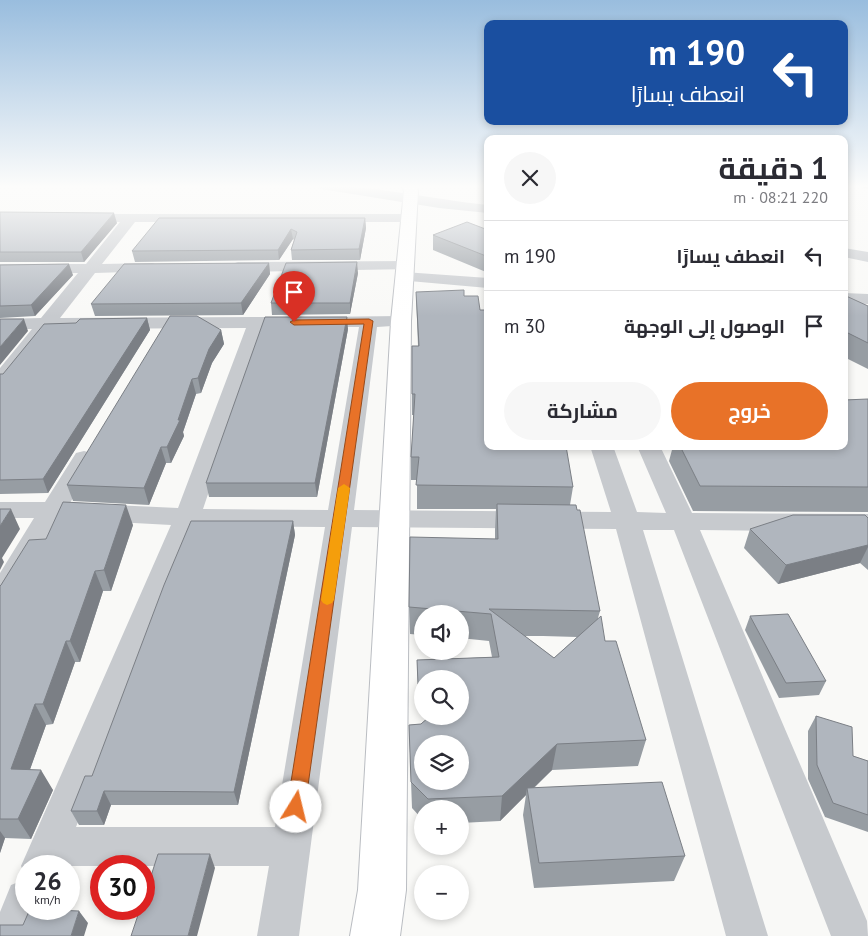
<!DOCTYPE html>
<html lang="ar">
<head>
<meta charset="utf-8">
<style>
	:root { --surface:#fff; --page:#f7f7f7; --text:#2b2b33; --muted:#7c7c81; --line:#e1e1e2; --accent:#e87228 }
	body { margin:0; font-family:"PT Sans",Cairo,sans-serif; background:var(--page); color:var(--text); direction:rtl; height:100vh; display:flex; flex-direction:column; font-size:19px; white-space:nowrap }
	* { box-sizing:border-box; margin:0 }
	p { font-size:16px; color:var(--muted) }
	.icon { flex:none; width:28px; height:28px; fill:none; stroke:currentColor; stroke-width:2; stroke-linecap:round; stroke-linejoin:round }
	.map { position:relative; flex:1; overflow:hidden; direction:ltr }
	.side { position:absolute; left:484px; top:135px; width:364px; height:315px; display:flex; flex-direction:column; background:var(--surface); border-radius:10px; box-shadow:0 2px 8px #0003; direction:rtl }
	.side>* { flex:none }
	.banner { position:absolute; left:484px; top:20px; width:364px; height:105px; border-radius:10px; box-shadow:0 2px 8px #0003; direction:rtl; background:#1a4fa0; color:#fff; overflow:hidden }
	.controls { position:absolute; left:414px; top:605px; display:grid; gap:10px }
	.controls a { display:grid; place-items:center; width:55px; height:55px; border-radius:50%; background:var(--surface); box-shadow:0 2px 8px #0003; font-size:25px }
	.speed { position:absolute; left:15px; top:855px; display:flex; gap:10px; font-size:25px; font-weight:700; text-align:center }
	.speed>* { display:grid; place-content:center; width:65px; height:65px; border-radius:50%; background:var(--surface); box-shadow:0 2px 8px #0003; line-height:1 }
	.speed small { font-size:12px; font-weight:400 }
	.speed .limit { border:8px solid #d22; background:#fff; color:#111 }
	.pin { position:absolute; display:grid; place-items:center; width:42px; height:42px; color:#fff; margin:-51px -21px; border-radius:50% 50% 50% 0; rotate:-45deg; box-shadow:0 0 5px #0007 }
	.pin .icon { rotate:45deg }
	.me { position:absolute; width:55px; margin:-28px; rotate:9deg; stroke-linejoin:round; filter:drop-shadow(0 0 4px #0008) }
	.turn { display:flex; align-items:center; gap:18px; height:105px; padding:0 20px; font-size:22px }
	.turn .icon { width:65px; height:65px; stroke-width:2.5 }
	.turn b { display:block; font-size:35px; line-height:42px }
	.round { display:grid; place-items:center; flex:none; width:52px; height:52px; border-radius:26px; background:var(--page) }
	.headline { display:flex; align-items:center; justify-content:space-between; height:85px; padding:0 20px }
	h1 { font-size:30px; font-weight:700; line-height:38px }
	.primary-button { display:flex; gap:10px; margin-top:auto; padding:10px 20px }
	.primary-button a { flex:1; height:58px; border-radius:30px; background:var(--accent); color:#fff; font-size:20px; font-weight:700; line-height:58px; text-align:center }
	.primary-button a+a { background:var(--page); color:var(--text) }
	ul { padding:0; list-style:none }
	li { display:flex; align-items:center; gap:15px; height:70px; padding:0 20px; border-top:1px solid var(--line) }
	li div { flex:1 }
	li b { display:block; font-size:19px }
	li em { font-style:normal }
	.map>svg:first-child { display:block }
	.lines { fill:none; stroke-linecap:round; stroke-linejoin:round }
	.primary-casing { stroke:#babdc2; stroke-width:2 }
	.street { fill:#c7cace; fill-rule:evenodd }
	.primary { fill:#fff; fill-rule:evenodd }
	.wall { fill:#979da3; fill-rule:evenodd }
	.shaded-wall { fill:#7b7f85 }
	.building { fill:#b0b6be; stroke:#7b7f85; fill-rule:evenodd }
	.route { fill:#e87228; stroke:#974a1a }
	.slow { fill:#f59e0b }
</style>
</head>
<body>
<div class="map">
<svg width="868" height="936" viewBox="0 0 868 936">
	<rect width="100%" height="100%" fill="#f9f9f7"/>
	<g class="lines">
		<g class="primary-casing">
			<path id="primary" d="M401,185h14l3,6 -7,130 -5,569 -6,46h-50l8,-46 33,-569 13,-130z"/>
		</g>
		<path class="street" d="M315,185c58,0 115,14 173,20v8l-49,-5 -118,-19z
			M84,214h325l7,4 -7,4h-274l-33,42 50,-1 6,2 2,3 -2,3 -63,2 -35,45 212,-1 6,1 3,4 -3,4 -14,1 -61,182 125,1 31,-183h-44l-6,-1 -3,-4 3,-4 6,-1 86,-1 6,1 3,4 -3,4 -30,2 -23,183 257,2 -21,-66h23l24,66 29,1 -29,-67h23l32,67 176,1v18l-168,-2 167,391 1,15h-37l-157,-406h-31l125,406h-42l-110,-407 -264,-2 -53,409h-42l12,-70h-243v12l-5,-12 150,-341 -111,-6 -50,86 -10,3v-35l34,-55h-34v-16h45l31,-49 8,-2 8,2 4,5 -26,45 108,5 68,-180 -195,1 -44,56 -7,2v-19l32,-39h-32v-10l41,-1 37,-45 -78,1v-10h86l34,-42 -41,-1 -2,-3 2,-3zM196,526l129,1 -50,300h-199z
			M844,248l24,4v10l-24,-5z
			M406,261l6,2 2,3 -2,3 -174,3 -6,-2 -2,-3 2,-3 6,-2z
			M404,272l84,6v10l-90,-8 -2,-3 2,-3z
			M844,293l24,1v10l-24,-1z
			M26,879v30h17l-11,27h-32v-24l11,-27z"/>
		<use href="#primary" class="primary"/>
	</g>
	<path class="wall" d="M852,185h16v4z
		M0,212l117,11 -33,39h-84z
		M365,218l1,10 -6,32h-68l-1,-10 3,-10 -1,-1 -14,21 -144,2 -3,-11z
		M488,230l-2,42 -53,-22v-15z
		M269,263l1,11 -27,41 -148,1 -4,-12z
		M0,265l73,10 -38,41 -35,2z
		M358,273l-8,41 -78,1 -1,-12z
		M416,292l48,4 16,14 93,177 -3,18 30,106 -2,7 7,23 41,99 -8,26 -86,4 -18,18 151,68 -11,25 -140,7 -11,-73 3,-20 -26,26 -40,2v-14h-38v10l-10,-11 -3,-83 12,-1 6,-5 -3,-3h36l-38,-37v36l-3,-4 -2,-51 75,-3 -3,-16 -29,-3v-24h-38v21l-12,-1 -1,-27 86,-68v-9l1,-21h-79v-29h-6v-23l3,-42h-2v-21l6,-48zM525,636h18l34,1 -23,21z
		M844,295l24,11v63l-24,-12z
		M147,318l3,12 -102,163 -48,1v-120h3l73,-51z
		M348,329l-31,168h-108l-3,-14z
		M221,330l3,14 -12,19 -11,30 -5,1 -13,38 1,4 -13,27h-5l-17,42 -76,-4 -6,-16z
		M868,399v113l-175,-1 -24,-50 4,-15h171z
		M868,518v52l-8,-7 -82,21 -34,-36 6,-19z
		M293,521l2,14 -57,270h-127l-7,20h-25l-8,-14 21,-35z
		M133,525l-22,66h-8l-23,71h-5l-22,62 -7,1 -16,44 23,21 -22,49 -26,-1 -5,15v-267l1,-1 45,-46z
		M750,616l76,65 -7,14 -40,3 -34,-68z
		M816,716l37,40 15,5v71l-43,-15 -17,-38v-48z"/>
	<path class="shaded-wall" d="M114,213l3,10 -33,39 -3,-10z
		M365,218l1,10 -6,32 -1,-11z
		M291,229l2,10 -14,21 -1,-10z
		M486,256h2v15l-2,1z
		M357,262l1,11 -8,41v-11z
		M269,263l1,11 -27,41 -2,-12z
		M69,264l4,11 -38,41 -4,-11z
		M347,317l1,12 -31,168 -2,-14z
		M147,318l3,12 -102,163 -5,-14z
		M24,319l4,12 -28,34v-18z
		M221,330l3,14 -12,19 -11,30 -3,-15 11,-29z
		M192,379l4,15 -13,38 1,4 -13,27 -4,-16 11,-27z
		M161,447l5,16 -17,42 -5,-17z
		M126,505l7,20 -22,66 -7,-21z
		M11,509l9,20 -18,29 2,4 -4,8v-44z
		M293,521l2,14 -57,270 -4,-13z
		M868,545v2l-8,16 -82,21 8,-19z
		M95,571l8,20 -23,71 -10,-21z
		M66,641l9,21 -22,62 -10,-20z
		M35,704l11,21 -23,64 -12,-20z
		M557,744l-5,26 -24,23 -1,-5 -1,7 -26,26 2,-25z
		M41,770l12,20 -22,49 -13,-20z
		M104,791l7,14 -7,20 -7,-14z
		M0,831l5,7 -5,15z
		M210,854l5,14 -18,68h-9z
		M79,911l9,12 -4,13h-13z"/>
	<path class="building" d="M0,212l114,1 -33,39h-81z
		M159,218h206l-6,31 -68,1 6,-18 -6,-3 -13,21 -146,1z
		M467,222l21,8v26h-2l-53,-21z
		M357,262l-7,41h-79l15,-40z
		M269,263l-28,40 -150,1 33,-40z
		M69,264l-38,41 -31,1v-41z
		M464,290v6h14l2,14h8v136h78l7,41 -157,-2 3,-28h-8l4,-63h-3v-48h7l-3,-54z
		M844,295l24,11v37l-24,-12z
		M170,316h27l24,14 -12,19 -11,29 -6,1 -14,41h2l-13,27h-6l-17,41 -77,-3z
		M265,317h82l-32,166h-109z
		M147,318l-104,161 -43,1v-106h3l41,-50 32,-1 4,-4z
		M0,319h24l-24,28z
		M868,399v88l-168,-1 -20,-40h164v-46z
		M63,502l63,3 -22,65 -9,1 -25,70h-4l-23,63h-8l-24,65 30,1 -23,49h-18v-233l1,-1 28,-45 17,-1z
		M497,504l79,1 1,5h3l20,101 -111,-2 65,49 47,-42 4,25h11l30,99 -89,4 -55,52 -74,3 -17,-17 -2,-57 12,-1 9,-8h30v-37h-38v10l-4,-5 -1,-24 82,-3 -8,-43 -82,-7 1,-70 88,2zM422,744h38v37h-38z
		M0,509h11l-11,17z
		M793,515h72l3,3v27l-82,20 -36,-36z
		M191,521h102l-59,271 -130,-1 -7,20h-26l14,-35h7l72,-191z
		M788,614l38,67 -40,2 -36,-67z
		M816,716l36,11 1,29 15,5v54l-35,-12 -16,-38z
		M662,782l23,74 -146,7 -12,-75z
		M158,854h52l-22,82h-57l9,-27h4v-11z
		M30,909l49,2 -8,25h-71v-11h23z"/>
	<linearGradient id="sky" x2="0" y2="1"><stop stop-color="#99bdde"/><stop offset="0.59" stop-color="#fcfcfb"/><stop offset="1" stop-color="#fcfcfb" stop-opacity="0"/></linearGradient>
	<rect width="868" height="316" fill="url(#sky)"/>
	<path class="route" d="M369,319l4,2 -68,486 -2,7 -7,2 -6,-2 -3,-7 77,-483 -70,1 -4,-3 4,-2z"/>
	<path class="slow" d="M344,484l6,4 -16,112 -2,3 -5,2 -4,-2 -2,-3 17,-112z"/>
</svg>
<div class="controls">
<a><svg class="icon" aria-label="sound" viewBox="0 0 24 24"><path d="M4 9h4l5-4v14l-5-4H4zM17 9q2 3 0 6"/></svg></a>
<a><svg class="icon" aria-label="search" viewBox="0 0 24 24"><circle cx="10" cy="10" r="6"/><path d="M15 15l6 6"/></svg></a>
<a><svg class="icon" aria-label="layers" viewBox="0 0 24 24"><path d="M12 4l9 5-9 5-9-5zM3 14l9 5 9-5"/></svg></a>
<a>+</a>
<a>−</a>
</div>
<div class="speed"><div>26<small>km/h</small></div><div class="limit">30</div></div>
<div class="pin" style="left:294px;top:322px;background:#d93025"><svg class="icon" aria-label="arrive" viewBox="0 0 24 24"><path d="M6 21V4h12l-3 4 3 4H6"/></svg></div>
<svg class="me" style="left:296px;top:807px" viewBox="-20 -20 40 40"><circle r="19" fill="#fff"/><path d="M0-13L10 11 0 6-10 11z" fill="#e87228"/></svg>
<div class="banner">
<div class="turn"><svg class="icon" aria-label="left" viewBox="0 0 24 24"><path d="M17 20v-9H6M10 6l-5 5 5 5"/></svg><div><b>190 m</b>انعطف يسارًا</div></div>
</div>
<section class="side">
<div class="headline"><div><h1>1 دقيقة</h1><p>220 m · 08:21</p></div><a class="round"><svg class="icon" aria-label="close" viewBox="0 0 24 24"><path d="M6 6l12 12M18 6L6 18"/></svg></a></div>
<ul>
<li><svg class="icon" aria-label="left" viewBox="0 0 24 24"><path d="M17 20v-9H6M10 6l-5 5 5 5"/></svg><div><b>انعطف يسارًا</b></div><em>190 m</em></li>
<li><svg class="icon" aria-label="arrive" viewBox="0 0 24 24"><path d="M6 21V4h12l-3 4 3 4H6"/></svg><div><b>الوصول إلى الوجهة</b></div><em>30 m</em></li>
</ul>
<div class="primary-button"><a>خروج</a><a>مشاركة</a></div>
</section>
</div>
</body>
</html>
